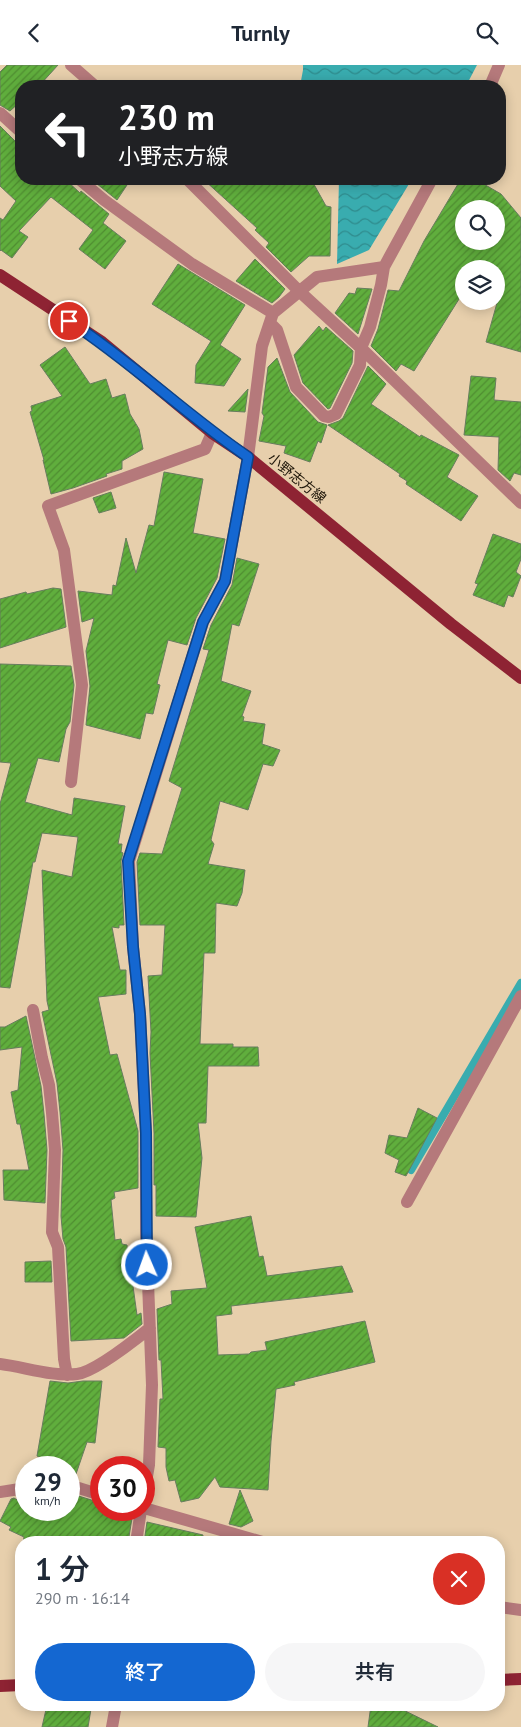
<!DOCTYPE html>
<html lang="ja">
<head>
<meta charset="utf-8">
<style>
	:root { --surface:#fff; --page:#f6f6f7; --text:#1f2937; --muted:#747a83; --accent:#1467d1 }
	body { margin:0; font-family:"PT Sans","Noto Sans JP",sans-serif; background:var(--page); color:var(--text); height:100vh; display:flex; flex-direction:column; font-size:19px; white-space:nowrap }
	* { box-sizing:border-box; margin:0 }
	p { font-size:16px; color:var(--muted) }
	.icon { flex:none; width:28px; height:28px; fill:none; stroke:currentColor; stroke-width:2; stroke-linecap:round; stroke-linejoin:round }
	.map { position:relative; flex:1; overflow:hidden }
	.drawer { position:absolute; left:15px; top:1471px; width:490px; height:175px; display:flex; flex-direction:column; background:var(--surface); border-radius:20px; box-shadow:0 2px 12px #0003 }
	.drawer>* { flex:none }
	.hud { position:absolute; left:15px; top:15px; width:491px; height:105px; border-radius:20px; box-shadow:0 2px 12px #0003; background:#202124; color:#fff; overflow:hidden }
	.controls { position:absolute; left:455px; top:135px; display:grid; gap:10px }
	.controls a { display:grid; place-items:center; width:50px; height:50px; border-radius:50%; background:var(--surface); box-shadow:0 2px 12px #0003; font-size:25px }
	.speed { position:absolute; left:15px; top:1391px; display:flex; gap:10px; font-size:25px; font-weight:700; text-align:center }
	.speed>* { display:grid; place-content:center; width:65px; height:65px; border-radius:50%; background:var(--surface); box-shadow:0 2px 12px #0003; line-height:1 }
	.speed small { font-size:12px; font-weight:400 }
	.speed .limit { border:8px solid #d22; background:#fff; color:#111 }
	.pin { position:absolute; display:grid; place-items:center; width:42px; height:42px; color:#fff; margin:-21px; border:2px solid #fff; border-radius:50%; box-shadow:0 1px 5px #0007 }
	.me { position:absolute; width:55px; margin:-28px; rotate:358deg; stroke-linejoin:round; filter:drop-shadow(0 0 4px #0008) }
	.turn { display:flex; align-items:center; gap:18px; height:105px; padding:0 20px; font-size:22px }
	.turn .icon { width:65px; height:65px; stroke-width:2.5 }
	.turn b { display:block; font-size:35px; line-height:42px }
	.round { display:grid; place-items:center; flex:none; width:52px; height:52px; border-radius:26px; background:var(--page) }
	.headline { display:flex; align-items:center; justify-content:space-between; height:85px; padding:0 20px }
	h1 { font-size:30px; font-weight:600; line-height:38px }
	.action { display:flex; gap:10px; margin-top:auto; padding:10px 20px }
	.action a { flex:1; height:58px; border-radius:30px; background:var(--accent); color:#fff; font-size:20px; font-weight:600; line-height:58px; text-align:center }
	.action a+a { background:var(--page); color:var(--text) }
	header { display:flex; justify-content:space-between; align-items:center; height:65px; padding:0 20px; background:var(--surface); font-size:22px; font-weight:600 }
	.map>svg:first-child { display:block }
	.water { fill:url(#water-waves) }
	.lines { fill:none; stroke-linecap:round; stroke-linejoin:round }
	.stream { stroke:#39acaf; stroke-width:8 }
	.building { fill:url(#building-hatch); stroke:#677d5e; fill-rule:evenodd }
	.minor { stroke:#b5797b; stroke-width:12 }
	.major { stroke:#8e2333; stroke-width:12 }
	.route-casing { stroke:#0d4388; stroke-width:12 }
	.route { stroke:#1467d1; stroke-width:9 }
	.labels { text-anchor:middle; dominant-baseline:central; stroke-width:4; stroke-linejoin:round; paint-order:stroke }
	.street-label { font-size:14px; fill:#1f170a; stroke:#e7cfac }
</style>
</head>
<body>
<header><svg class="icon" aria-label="back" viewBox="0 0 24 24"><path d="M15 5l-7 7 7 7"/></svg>Turnly<svg class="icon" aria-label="search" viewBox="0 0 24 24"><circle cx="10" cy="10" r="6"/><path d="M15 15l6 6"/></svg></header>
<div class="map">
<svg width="521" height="1662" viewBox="0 0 521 1662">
	<defs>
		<pattern id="water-waves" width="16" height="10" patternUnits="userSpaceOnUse" patternTransform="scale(1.25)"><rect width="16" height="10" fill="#39acaf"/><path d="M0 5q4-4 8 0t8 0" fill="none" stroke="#2f8b8d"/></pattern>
		<pattern id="building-hatch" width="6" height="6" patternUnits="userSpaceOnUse" patternTransform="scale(1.25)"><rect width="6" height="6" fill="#60ae3d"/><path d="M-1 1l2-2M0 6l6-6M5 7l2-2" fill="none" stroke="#4f8d31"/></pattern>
	</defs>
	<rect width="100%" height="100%" fill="#e7cfac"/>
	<path class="water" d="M303,0h174l-11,21h-166l3,-16z
		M339,114h73l-43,71 -32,14z"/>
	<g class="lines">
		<path class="stream" d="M411,1105l110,-187"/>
	</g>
	<path class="building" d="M7,0h51l-19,21h-18v15l-11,10 -10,-6v-33z
		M0,61l21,21v32h46l-1,1 14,13 1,-2 28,23 -6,9 23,18 -21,28 -26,-20 14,-19 -42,-33 -32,34 9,6 -16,21 -11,-8 -1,1v-33l3,2 13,-19 -16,-15z
		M91,114h40l-14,21z
		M203,114h108l15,27 5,1 -1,49h-21l-18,16 -25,-25 3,-4 -14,-13 2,-2z
		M461,114h14l26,15 20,24v134l-35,-10 11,-39 -4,-2h3v-32h-32v22l-50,80 -13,-7 -5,7 -25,-25 7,-17 10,-39 11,1 25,-50zM464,144h32v32h-32z
		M255,194l30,30 -6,8 -7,6 -36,-22z
		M178,199l67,41 -25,40 21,14 -17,27 -29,-3 1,-18 15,-24 -59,-37z
		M357,223l15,1 -14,45 -23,-21 14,-20 6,1z
		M319,261l4,5 3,-4 27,24 -1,12 -22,45 -2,1 -25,-26 -9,-28z
		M65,282l25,37 16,-5 6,19 13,-4 5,20 9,15 4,20 -21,12v8l-16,5 1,2 -34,12 -22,6 -8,-34h1l-14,-48 2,-1 -1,-5 31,-10 -22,-31z
		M277,293l13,34 28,30 9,3 -6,18 -3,-2 -8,21 -26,-9 2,-7 -27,-5 5,-25 -2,-3 5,-38 1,-8z
		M368,301l18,18 -15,20 49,33 1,-2 38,20 -12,22 31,19 -17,25 -55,-37 1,-3 -8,-5 1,-2 -72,-49 11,-4 4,-3z
		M471,311l25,2 -2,22 27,2v73l-7,-2 -4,8 -12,-11 1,-33 -35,-2z
		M248,324l-3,23 -17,-1z
		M164,407l39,7 -10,54 32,6 -8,39 -21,40 -9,27 -19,-5 -11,44 3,1 -7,29 -7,-1 -6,26 -54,-14 4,-39 -4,-35 8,-33 -12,4 -4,-31 34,4 1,-10 3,1 10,-48 10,35 13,-48 5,1z
		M111,427l5,16 -17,5 -6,-15z
		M493,469l28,10v15l-5,13 5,4 -8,21 -5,-2 -4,12 -31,-12 5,-11 -3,-1z
		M237,493l22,6 -20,62 -7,-2 -11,57 30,10 -9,25 2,1 -1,4 22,3 -3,20 18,6 -7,16 -10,-2 -15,46 -28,-9 -9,39 3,4 -6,20 37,6 -3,23 -5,13 -21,-3 -1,50h-11l-4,91h33v3h25l1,19h-51l-2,57h-8l4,35 -6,59 -40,-1v-31h-2v-52l-4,-80 1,-21 -3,-56 14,-1 3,-50h-25l-3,-63 3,-9 22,1 20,-66 -13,-7 40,-131 -6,-1 8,-24 21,-40z
		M53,523l8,1 5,38 -66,21v-49l26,-7 1,2z
		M0,599l71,2 3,19 -4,37 -4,7 -7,33 -21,-4 -13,44 47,13 2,-17 51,8 -7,38h4l-1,8 2,1 -2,8 3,64h-5v3l-7,-1 8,43h6v24l-28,3 12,58 7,-1 21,77v57l-24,4 1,6 -4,2 4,40 6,-1 1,5 5,1 3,34h2l5,36 4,-2 1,11 -18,14 -53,3 -5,-94 -3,-8 -2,-23 2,-66 -3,-38 -3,-29 -15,-71 7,-2 -2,-9 -5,-131 30,7 6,-40 -36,-4 -7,29h-2l-23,126 -10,-1v-183l11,-41 -11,-1z
		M26,951l15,70 3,28 3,36 -2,53 -41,-3 -1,-30h26l-9,-46h-3l-6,-32 7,-2 4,-43 -22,3v-23h5z
		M418,1043l19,10 -31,58 -11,-4 4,-12 -14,-7 4,-18 18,3z
		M251,1151l8,41 4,-1 4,20 75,-10 11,26 -122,14 1,8 -16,2 2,39 31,-1 2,-2 16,-2 -2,-8 100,-21 10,41 -81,20 1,3 -19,4 -5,52 -3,49 -48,-3 -5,-10 -16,21 -18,4 -6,-22 -6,1 -3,-14v-19l-8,-1 2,-48h3l-2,-39h-2l-2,-51 15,-5 -1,-13 36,-3 -12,-61z
		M51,1196l1,21h-27v-20z
		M50,1316l18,2 15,-2h19l-7,62 -8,-1 -11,32 -7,-4v-3h-6l-26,-11z
		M240,1425l13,31 -12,6 -12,-3z
		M69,1428l32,10v7l31,8 -4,25h-105l1,-6 -15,-7 2,-3 -11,-6 11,-22 3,-1 12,7v5h43z
		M147,1457l56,13 -1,8h-58z
		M47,1640h17l27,4 -3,18h-46z
		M371,1640h22l45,22h-70z"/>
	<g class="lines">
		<path class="minor" d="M71,0l24,21
			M490,21l9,-21
			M0,48l21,19
			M79,114l25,21 88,64 81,49
			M187,114l112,112 62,57 -1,17 -24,49 -7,3 -5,-1 -28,-29 -19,-57 -7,-7
			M432,114l-48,88 -3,18 -11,42 -9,21 160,155
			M71,717l11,-97 -18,-135 -16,-44 157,-57 7,-16
			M33,945l9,48 7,27 3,28 3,37 -3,82 6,15 6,112 3,16
			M407,1137l114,-206
			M0,1299c24,3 54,13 77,10 18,-2 58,-34 73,-46
			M69,1420l32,10
			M0,1427l26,-4
			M144,1428l5,-28 3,-80 -6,-154v-98l-6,-119 -7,-67 -4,-86 74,-239 22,-41 23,-124 14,-111 11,-33 44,-36 67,-10
			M144,1443l122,35
			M136,1478l5,-33
			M499,1542l22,3
			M112,1662l4,-22"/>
		<path class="major" d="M0,210l102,67 110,91 36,24 203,167 70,54
			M499,1615l22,-1
			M0,1621l21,-1"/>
	</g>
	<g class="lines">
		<g class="route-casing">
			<path id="route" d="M69,256c63,41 117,94 179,136l-23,124 -22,41 -75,239 5,86 7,67 6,119 1,132"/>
		</g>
		<use href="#route" class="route"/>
	</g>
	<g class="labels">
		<g class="street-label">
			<text transform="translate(297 413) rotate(39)">小野志方線</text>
		</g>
	</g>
</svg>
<div class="controls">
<a><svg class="icon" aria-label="search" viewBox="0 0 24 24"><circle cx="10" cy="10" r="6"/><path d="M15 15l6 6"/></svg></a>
<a><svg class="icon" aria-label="layers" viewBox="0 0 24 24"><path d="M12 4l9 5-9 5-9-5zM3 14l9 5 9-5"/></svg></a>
</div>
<div class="speed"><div>29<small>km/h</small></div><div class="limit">30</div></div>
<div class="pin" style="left:69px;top:256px;background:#d93025"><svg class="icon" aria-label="arrive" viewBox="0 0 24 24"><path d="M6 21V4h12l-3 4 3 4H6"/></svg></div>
<svg class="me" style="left:147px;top:1200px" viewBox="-20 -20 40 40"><circle r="17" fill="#1467d1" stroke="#fff" stroke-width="3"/><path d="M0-11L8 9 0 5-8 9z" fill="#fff"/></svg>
<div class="hud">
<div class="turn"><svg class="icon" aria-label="left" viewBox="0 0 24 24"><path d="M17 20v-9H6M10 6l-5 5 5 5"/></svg><div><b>230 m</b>小野志方線</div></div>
</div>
<section class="drawer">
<div class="headline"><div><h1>1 分</h1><p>290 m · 16:14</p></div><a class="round" style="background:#d93025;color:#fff"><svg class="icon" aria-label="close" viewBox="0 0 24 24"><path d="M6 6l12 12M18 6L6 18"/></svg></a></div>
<div class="action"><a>終了</a><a>共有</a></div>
</section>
</div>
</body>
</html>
